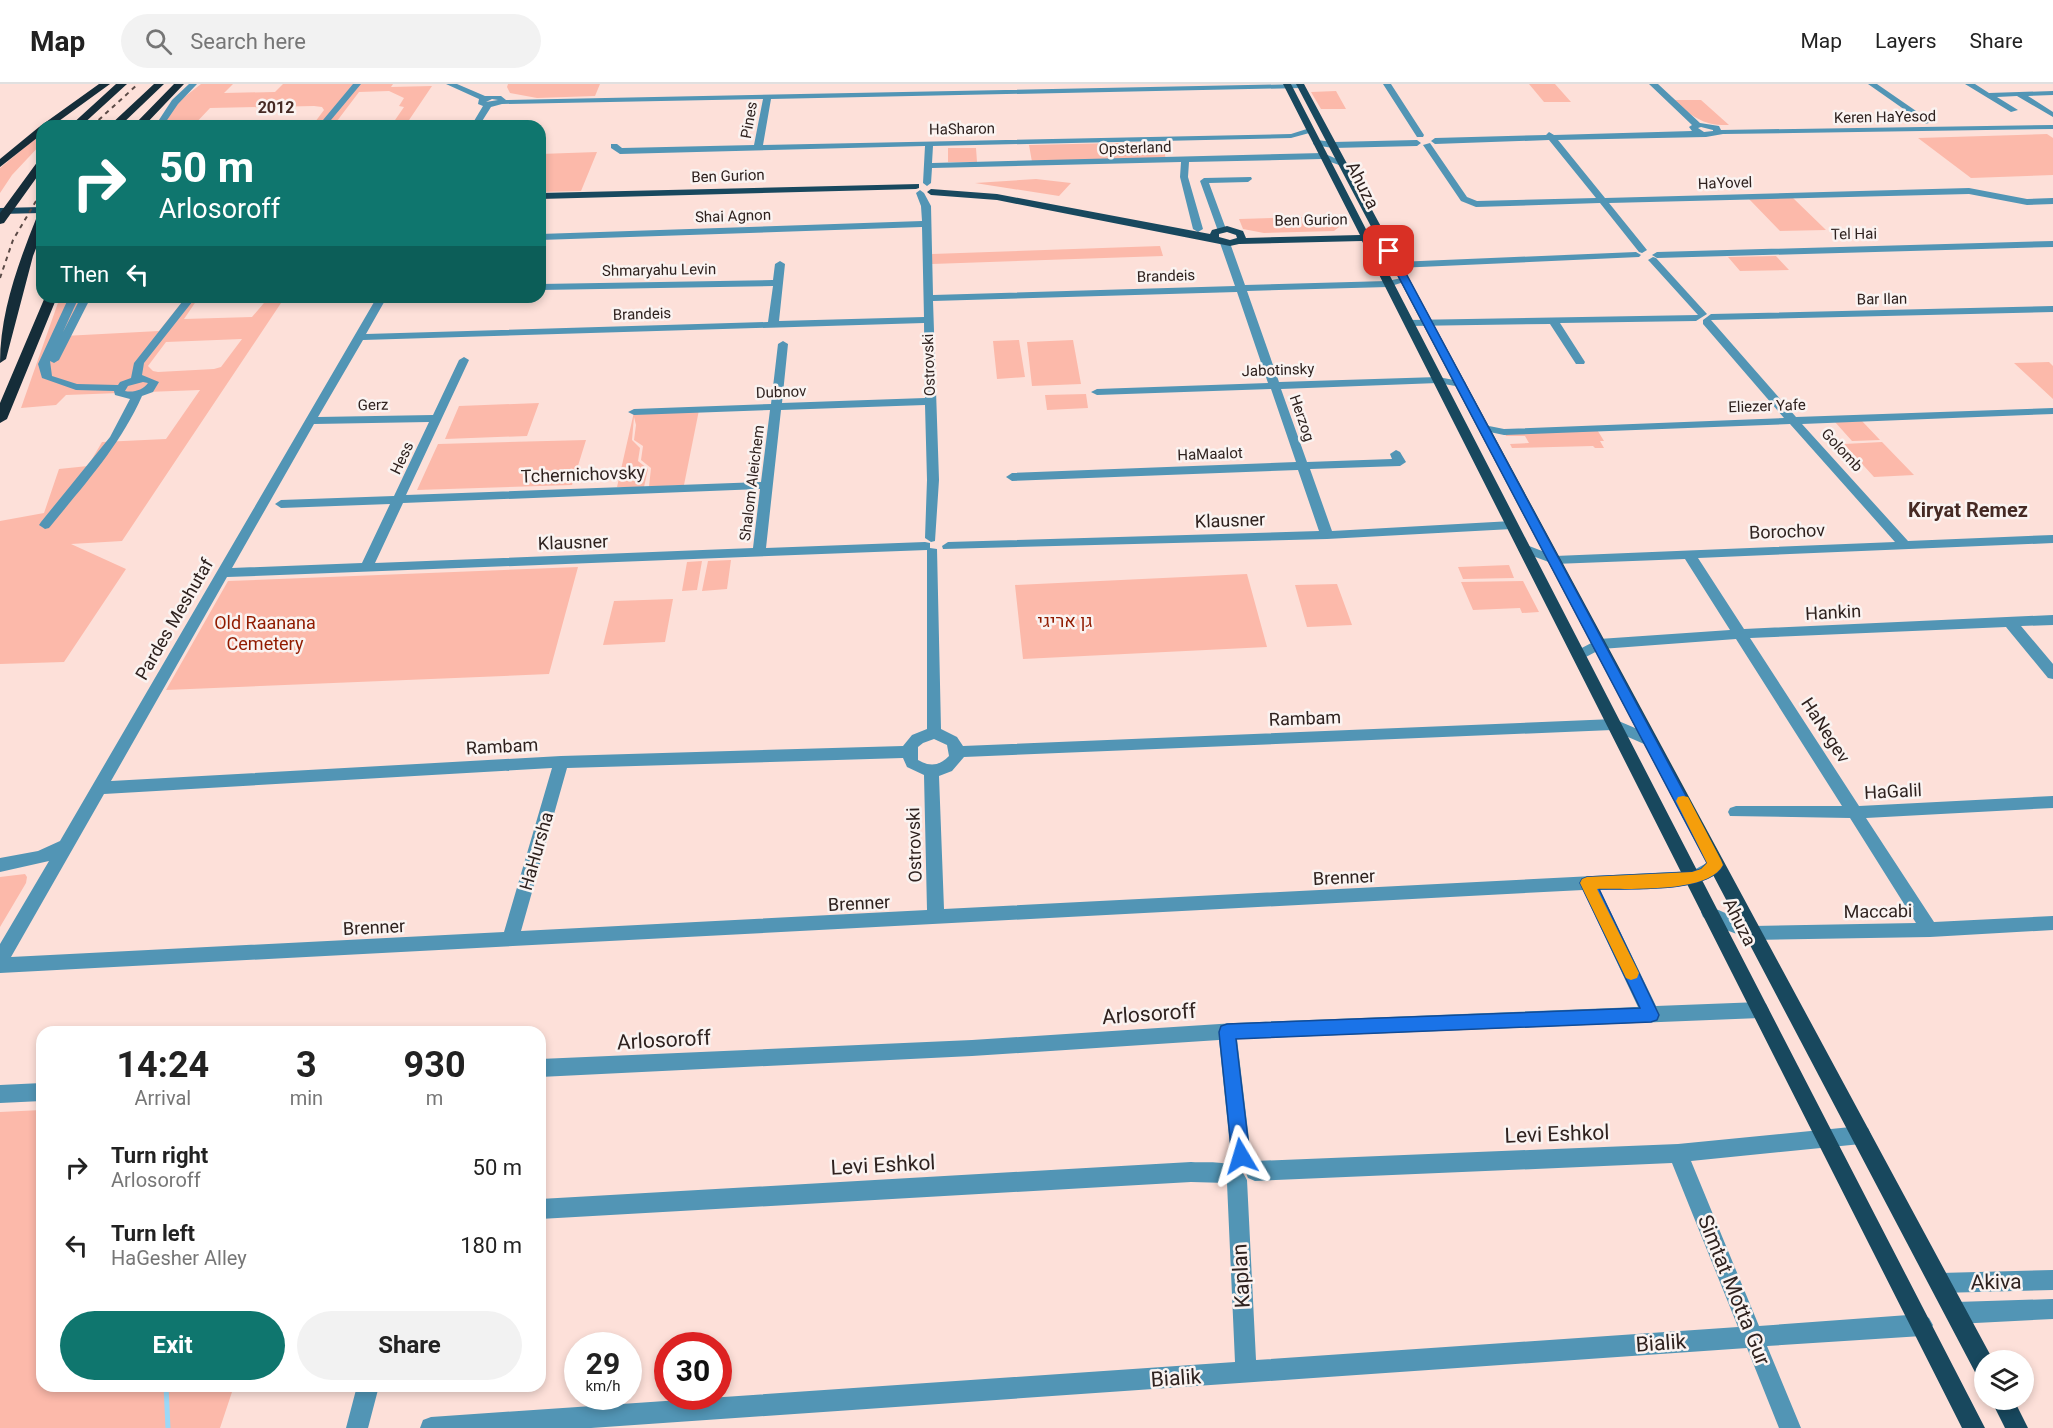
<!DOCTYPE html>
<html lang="en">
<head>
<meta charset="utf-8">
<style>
	:root { --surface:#fff; --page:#f2f2f2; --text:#222; --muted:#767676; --line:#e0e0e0; --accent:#0f766e }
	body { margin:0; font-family:Roboto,Heebo,sans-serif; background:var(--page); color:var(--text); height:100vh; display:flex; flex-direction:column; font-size:22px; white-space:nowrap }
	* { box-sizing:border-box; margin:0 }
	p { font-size:20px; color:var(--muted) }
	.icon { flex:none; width:33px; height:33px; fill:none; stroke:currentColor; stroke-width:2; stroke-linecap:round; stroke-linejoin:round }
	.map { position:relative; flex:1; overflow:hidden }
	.panel { position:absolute; left:36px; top:942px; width:510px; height:366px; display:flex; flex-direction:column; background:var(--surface); border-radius:18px; box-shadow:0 3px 9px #0003 }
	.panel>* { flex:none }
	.banner { position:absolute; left:36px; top:36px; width:510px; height:183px; border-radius:18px; box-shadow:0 3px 9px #0003; background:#0f766e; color:#fff; overflow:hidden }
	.fabs { position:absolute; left:1974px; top:1266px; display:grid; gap:12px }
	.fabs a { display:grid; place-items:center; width:60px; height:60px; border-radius:50%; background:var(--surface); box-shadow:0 3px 9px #0003; font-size:30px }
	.speed { position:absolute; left:564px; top:1248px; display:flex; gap:12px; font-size:30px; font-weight:700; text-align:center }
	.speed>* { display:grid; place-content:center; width:78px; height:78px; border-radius:50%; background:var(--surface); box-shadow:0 3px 9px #0003; line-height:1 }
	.speed small { font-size:15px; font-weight:400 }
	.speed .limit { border:9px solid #d22; background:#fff; color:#111 }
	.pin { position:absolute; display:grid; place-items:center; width:51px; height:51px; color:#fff; margin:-26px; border-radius:12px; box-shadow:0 3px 9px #0006 }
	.me { position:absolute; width:66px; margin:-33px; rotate:353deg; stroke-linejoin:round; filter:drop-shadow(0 0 4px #0008) }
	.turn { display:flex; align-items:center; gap:21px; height:126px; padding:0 24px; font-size:27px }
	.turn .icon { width:78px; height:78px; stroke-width:2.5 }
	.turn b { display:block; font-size:42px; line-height:51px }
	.then { display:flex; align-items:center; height:57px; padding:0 24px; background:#0003; gap:12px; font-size:22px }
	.eta { display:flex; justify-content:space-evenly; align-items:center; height:102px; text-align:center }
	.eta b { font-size:36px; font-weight:700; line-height:42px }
	.action { display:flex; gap:12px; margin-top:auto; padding:12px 24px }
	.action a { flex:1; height:69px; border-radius:36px; background:var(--accent); color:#fff; font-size:24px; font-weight:700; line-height:69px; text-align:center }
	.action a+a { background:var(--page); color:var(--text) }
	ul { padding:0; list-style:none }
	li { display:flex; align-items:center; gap:18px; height:78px; padding:0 24px }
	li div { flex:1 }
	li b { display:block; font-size:22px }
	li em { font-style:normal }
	header { display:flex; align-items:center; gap:36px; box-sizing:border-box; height:84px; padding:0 30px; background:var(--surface); border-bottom:2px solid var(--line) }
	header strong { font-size:28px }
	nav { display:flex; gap:33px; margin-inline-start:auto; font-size:21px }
	.search { width:420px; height:54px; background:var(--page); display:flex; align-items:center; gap:15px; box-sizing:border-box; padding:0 21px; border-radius:33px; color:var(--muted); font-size:22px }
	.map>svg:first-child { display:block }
	.green { fill:#fcb9aa; fill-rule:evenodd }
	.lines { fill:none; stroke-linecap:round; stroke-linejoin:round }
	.stream { stroke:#9bd8f7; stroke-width:5 }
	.minor { fill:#5295b5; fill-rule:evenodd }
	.major { fill:#18485e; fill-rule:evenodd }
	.highway { fill:#152d39; fill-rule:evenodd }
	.rail { stroke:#5b4a46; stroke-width:2; stroke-dasharray:4.5 4.5; stroke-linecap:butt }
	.route { fill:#1a73e8; stroke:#114b97; stroke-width:1.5 }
	.slow { fill:#f59e0b }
	.labels { text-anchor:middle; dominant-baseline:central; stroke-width:5; stroke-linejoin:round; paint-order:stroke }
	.far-street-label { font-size:15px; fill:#2f221f; stroke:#faf3f1 }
	.far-neighbourhood-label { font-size:16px; font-weight:bold; fill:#462a24; stroke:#faf3f1 }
	.street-label { font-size:18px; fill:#2f221f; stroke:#faf3f1 }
	.park-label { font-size:18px; fill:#911b00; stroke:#faf3f1 }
	.neighbourhood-label { font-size:20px; font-weight:bold; fill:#462a24; stroke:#faf3f1 }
	.near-street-label { font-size:21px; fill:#2f221f; stroke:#faf3f1 }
</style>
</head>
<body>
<header>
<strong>Map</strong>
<div class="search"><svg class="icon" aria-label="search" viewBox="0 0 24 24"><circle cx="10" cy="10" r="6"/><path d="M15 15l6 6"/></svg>Search here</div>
<nav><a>Map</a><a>Layers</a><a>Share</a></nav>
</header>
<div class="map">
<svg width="2053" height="1344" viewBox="0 0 2053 1344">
	<rect width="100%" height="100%" fill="#fde0d9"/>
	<path class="green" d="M201,0h32l-9,9 51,-1 8,-8h110l-2,3 41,-1 -27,40h-93l12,-16 -2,-3 -8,-1 -104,2 -17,18h-35l11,-17zM389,7l15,7 -5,8 5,1 -11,16 -59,2 25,-33z
		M508,0h92l-5,12 -58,2 -27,-5 -3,-6z
		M1529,0h26l16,18h-27z
		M1336,7l10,18h-25l-10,-17z
		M1674,16h27l28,25c-25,1 -37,-8 -55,-25z
		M42,49v10l-30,32 -12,18v-25z
		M2047,50l6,4v37l-82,3 -53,-40z
		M1161,58l5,17 -134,3 -3,-17z
		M948,64h28l1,14h-29z
		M597,68l-16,39 -41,1v-38z
		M1036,95l35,4 -12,13 -84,-13z
		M1792,113l34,33 -46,1 -32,-33z
		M1341,132l3,7 -10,8 -70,2 -21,-4 -4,-10z
		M1160,162l3,10 -231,8v-10z
		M1776,172l13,14 -49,1 -12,-14z
		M60,213h41l-18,2 -19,37 95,-5 27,-34h13l-15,22 68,-2 17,-20h16l-163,244 -51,3 55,25 -62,93 -64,2v-143l44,-8 15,-44 29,-3 14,-24 64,-3 34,-49 -134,5 -10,10 -35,3zM242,255l-21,28 -7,2 -56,3 -5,-1 -5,-5 18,-24z
		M1019,256l6,37 -28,2 -4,-38z
		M1073,256l8,44 -49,2 -5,-44z
		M2049,278l4,4v33l-39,-36z
		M1086,310l2,14 -41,2 -2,-15z
		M539,319l-12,33 -82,3 14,-33z
		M699,326l-15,75 -35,2 2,-19 -10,-8 2,-14 -9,-6 2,-15 -2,-8 -2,23 8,8 -2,13 10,8 -4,18h-27l17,-75z
		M1862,337l18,19 -28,1 -17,-19z
		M1596,344l8,13h-4l4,7h-9l-2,-2 -81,2 -2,-4 19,-1 -4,-7h-19l-2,-4z
		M586,356l-14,45 -155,5 21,-46z
		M1882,358l32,33 -40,2 -30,-33z
		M731,476l-4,29 -25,2 6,-30z
		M702,477l-5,29 -15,1 5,-29z
		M1509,481l5,13 -51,1 -5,-12z
		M578,483l-29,107 -383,16 62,-109z
		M1247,490l20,73 -244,12 -8,-74z
		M1523,497l16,31 -17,1 -2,-5 -47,2 -12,-28z
		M1337,500l15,41 -45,2 -12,-42z
		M673,515l-8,43 -62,3 11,-44z
		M25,790l2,3 -1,6 -26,44v-50z
		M42,1026v276h192l-14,42h-220v-316z"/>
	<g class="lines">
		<path class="stream" d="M166,1302l2,42"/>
		<path class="minor" d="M189,0h8l-19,20 -15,22h-8l17,-26z
			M353,0h8l-35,42h-8z
			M446,0h11l28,12h16l5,4 796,-16 3,2 -4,2 -530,11 -8,46 528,-11 19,-6h3v4l-22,6 -358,8 -1,17 391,-10 23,10 -4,3 -20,-7 -133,3 -1,15 15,52 -5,3 -5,-3 -13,-52 1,-15 -249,6 -1,15 -4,3 -4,-3 2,-37 -305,8 -9,-6v-4h6l5,4 132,-3 9,-46 -261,5 -11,3 -12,19h-8l12,-20 -5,-2 1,-5zM492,15l6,1 -12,2z
			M1383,0h8l33,51 -1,2h-6z
			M1649,0h9l42,39 19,3 2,4 332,-5v4l-330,5 -17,3 -148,3 47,58 364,-10 58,11 26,-1v6l-26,1 -58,-11 -360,9 38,47 -5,3 -3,-1 -39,-49 -124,4 -15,-6 -38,-56 7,-2 37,54 10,4 119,-3 -47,-58 -114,4 -4,-3 4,-3 111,-3 3,-3 5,3 138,-4 -3,-4 3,-2zM1701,43l12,3v1l-9,1 -6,-4z
			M1868,0h9l55,38 -7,2z
			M1965,0h10l14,9 64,-2v4l-25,1 25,16v5l-36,-21 -20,1 21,13 -7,2z
			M1317,56l16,2 84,-2 4,3 -4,3 -84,2 -19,-3 -1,-2z
			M1251,93l1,2 -4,3 -39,1 17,46 -8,2 -18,-50 4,-3z
			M920,106l4,3 7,13 2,89 302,-9 -15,-43 5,-3 5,3 15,42 142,-4 20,-4v4l-19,6 -141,4 32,91 159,-5 27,5 1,2 -5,3 -23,-4 -157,6 26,73 85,-3 -2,-5 6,-4 4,2 6,10 -6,4 -90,3 22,62 180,-10 6,4 -6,4 -185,10 -384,10 -1,-3 6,-4 371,-11 -21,-61 -286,11 -6,-4 6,-4 284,-11 -25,-73 -174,6 -6,-3 6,-3 171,-6 -31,-91 -304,9 6,179 -4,61 -4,1 -6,-4 2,-58 -2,-75 -144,5 -15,138 159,-6 5,1v5l7,1 4,180 16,8 6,9 651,-27 42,18 2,4 -2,4 -5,2 -39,-17 -648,27 -12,14 -13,5 5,133 748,-38 24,-13 6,2 2,5c-14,29 -95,23 -124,25l56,116 104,-4 6,2 3,6 -3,6 -6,2 -523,21 14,117 -3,7 -7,3 -7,-3 -3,-7 -12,-116 -247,16 -432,21v-18l432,-19 263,-17 403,-16 -55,-117 -1583,83v-29l49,-83 -49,11v-14l38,-7 22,-10 317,-544h10l-21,37 402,-12 5,-36 -233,4v-6l233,-4 2,-16 5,-3 5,3 -6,57 145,-4 -2,-90 -382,13v-6l382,-13 -1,-15 -5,-13zM924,239l1,75 -143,5 6,-59 -5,-3 -5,3 -7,60 -137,5 -6,3 6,3 136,-5 -9,72 -355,13 63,-135 -5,-3 -5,3 -26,55 -115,2 45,-77zM429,338l-35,74 -113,4 -6,4 6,4 109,-4 -28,59 -130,5 82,-144zM760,405l-7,59 -378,15 28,-60zM927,466v179l-15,6 -9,11 -342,10 -450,25 116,-204zM934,655l13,6 2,11c-10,10 -19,11 -31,4v-13l5,-4zM903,674l4,9 17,8 3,135 -406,21 46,-163zM552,684l-48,164 -493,25 93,-163z
			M2053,157v6l-396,11 -5,-3 5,-3z
			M1636,168l5,3 -2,2 -242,11 -5,-3 5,-3z
			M1653,173l3,1 51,56 -11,7 -136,2 25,39 -1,2h-8l-26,-40 -141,2 -5,-3 5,-3 289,-5 -48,-53 -2,-2z
			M69,213h10l-16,35 18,-35h10l-32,63 -5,3 -4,-2 2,15 25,8 41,1 2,-3 11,-4 3,-15 52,-66h10l-52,66 -2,12 17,7 -6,10 -11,4c-22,50 -59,90 -93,132l-4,1 -6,-4 2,-3 69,-85 20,-38 -15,-4 -1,-4 -38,-1 -34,-12 -4,-14zM143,298l5,1c-5,7 -15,10 -23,8l3,-5z
			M2053,222v6l-342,8 85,97 257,-9v6l-251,10 106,117 145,-6v8l-355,15 46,71 309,-14v10l-32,1 32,38v15l-5,-1 -42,-51 -256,11 109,168 194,-10v12l-187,10 68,104 119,-6v14l-123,7 -178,3 -36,-14 -13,-9 -2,-5 2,-5c9,-3 38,14 50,19l163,-3 -66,-105 -120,-2 -2,-4 2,-4 6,-2h106l-106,-167 -135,10 -17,9h-10l-2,-3 2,-3 25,-13 131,-9 -45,-71 -131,5 -35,-13 -1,-3 6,-4 31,12 340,-14 -105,-118 -286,11 -24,-5 -2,-2 6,-3 20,4 280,-11 -81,-94v-4l8,-6z
			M42,999v18l-42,2v-18z
			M1861,1042l7,2 3,7 -3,7 -7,2 -170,17 68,165 163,-12 7,4 4,7 -4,7 -7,4 -155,10 34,82h-22l-32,-80 -1156,80h-171l3,-8 8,-3 804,-55 -8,-179 -36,-1 -651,37v-20l651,-37c21,1 47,-4 56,18l9,180 482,-33 -66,-164 -417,18 -7,-3 -3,-7 3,-7 7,-3 423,-17z
			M2053,1186v20l-113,3 -7,-3 -3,-7 3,-7 7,-3z
			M2053,1215v20l-97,5 -7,-4 -4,-7 4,-7 7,-4z
			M357,1302h22l-11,42h-22z"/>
		<path class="major" d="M1283,0h8l78,151 7,1 -80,-152h8l688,1274 1,2h-9v17l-8,-3 -598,-1135 -6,2 613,1187h-23l-600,-1187 -123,3 -9,2 -233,-46 -66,-5 -4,-3 4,-3 66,5 213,40 2,-4 15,-4 16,5 3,7 114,-3zM1227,148l9,3 1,3 -7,2 -11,-3v-3z
			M919,100v4l-3,1 -376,10v-6z
			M42,123v6l-42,1v-6z
			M1991,1316h23l14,28h-23z"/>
		<path class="highway" d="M99,0h11l-58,42h-10v8l-42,33v-8l39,-32z
			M116,0h11l-46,42h-11z
			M154,0h10l-44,42h-11z
			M174,0h10l-40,42h-11z
			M42,76v10l-38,53 -4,1v-11l38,-52z
			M42,132v17l-9,23 -27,103 -6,4c0,-50 18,-99 36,-144z
			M45,213h12l-50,122 -7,4v-20z"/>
		<path class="rail" d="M92,42l46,-42
			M0,194l13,-38 29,-49"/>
	</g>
	<path class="route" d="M1389,164l5,3 329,614c-15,29 -95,23 -124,24l60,126 -2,5 -6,2 -415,17 14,117 -3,6 -6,2 -6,-2 -3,-6 -13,-124 2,-6 6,-2 413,-16 -60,-125 2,-4 5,-2 105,-5 9,-3 6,-6 -322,-612z"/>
	<path class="slow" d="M1683,712l5,1 33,63 2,5c-15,29 -96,23 -126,24l42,84 -2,5 -6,2 -5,-2 -46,-95 2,-4 5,-2 105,-5 9,-3 6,-6 -31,-62 2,-4z"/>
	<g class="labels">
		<g class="far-street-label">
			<text transform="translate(1885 33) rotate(-1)">Keren HaYesod</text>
			<text transform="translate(749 36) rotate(-80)">Pines</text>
			<text transform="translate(962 45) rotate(-1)">HaSharon</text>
			<text transform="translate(1135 64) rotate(-2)">Opsterland</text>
			<text transform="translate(728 92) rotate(-2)">Ben Gurion</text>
			<text transform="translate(1725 99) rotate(-2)">HaYovel</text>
			<text transform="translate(733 132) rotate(-2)">Shai Agnon</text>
			<text transform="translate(1311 136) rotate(-1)">Ben Gurion</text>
			<text transform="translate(1854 150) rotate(-1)">Tel Hai</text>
			<text transform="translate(659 186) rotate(-1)">Shmaryahu Levin</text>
			<text transform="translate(1166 192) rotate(-2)">Brandeis</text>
			<text transform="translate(1882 215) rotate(-1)">Bar Ilan</text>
			<text transform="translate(642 230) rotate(-2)">Brandeis</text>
			<text transform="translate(929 281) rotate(-92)">Ostrovski</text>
			<text transform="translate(1278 286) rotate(-2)">Jabotinsky</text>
			<text transform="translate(781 308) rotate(-2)">Dubnov</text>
			<text transform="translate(373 321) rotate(-1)">Gerz</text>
			<text transform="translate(1767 322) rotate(-2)">Eliezer Yafe</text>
			<text transform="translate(1302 334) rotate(71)">Herzog</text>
			<text transform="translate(1842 366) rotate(47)">Golomb</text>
			<text transform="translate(1210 370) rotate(-2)">HaMaalot</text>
			<text transform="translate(402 374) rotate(-65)">Hess</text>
			<text transform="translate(752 399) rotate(-83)">Shalom Aleichem</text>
		</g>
		<g class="far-neighbourhood-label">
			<text x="276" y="23">2012</text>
		</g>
		<g class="street-label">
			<text transform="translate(1363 101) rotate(63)">Ahuza</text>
			<text transform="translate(583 390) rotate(-2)">Tchernichovsky</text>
			<text transform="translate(1230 436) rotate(-2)">Klausner</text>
			<text transform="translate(1787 447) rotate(-2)">Borochov</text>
			<text transform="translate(573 458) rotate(-2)">Klausner</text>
			<text transform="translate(1833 528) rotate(-3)">Hankin</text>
			<text transform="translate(174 535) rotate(-60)">Pardes Meshutaf</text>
			<text transform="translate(1305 634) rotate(-2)">Rambam</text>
			<text transform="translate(1826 646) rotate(57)">HaNegev</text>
			<text transform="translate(502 662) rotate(-3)">Rambam</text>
			<text transform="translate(1893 707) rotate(-3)">HaGalil</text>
			<text transform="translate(914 761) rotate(-92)">Ostrovski</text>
			<text transform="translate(536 767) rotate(-74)">HaHursha</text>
			<text transform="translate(1344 793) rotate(-3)">Brenner</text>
			<text transform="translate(859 819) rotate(-3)">Brenner</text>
			<text transform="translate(1878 827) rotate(-1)">Maccabi</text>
			<text transform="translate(1740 838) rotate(63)">Ahuza</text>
			<text transform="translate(374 843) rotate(-3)">Brenner</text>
		</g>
		<g class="park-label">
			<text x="1065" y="536">גן אריגי</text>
			<text x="265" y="538">Old Raanana<tspan x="265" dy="21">Cemetery</tspan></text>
		</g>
		<g class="neighbourhood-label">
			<text x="1968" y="426">Kiryat Remez</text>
		</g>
		<g class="near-street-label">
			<text transform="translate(1149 930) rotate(-4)">Arlosoroff</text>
			<text transform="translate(664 956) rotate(-3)">Arlosoroff</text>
			<text transform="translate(1557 1050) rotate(-2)">Levi Eshkol</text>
			<text transform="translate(883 1081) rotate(-3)">Levi Eshkol</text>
			<text transform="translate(1241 1192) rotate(-93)">Kaplan</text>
			<text transform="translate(1996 1198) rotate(-1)">Akiva</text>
			<text transform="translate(1734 1206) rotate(68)">Simtat Motta Gur</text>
			<text transform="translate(1661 1259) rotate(-4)">Bialik</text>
			<text transform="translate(1176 1294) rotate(-4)">Bialik</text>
		</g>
	</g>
</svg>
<div class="fabs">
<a><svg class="icon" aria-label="layers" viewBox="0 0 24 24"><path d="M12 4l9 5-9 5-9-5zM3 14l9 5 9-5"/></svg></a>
</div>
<div class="speed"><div>29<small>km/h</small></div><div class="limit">30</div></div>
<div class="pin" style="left:1389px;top:167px;background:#d93025"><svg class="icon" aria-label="arrive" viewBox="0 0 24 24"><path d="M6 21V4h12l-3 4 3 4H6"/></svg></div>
<svg class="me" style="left:1241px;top:1072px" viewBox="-20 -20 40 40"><path d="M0-17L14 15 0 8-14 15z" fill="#1a73e8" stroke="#fff" stroke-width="4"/></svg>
<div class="banner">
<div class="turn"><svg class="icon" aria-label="right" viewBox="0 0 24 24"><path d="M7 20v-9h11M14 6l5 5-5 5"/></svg><div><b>50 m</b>Arlosoroff</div></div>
<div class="then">Then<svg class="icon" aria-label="left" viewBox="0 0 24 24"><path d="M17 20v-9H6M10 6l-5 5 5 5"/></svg></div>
</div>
<section class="panel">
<div class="eta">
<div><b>14:24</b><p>Arrival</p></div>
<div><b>3</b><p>min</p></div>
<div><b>930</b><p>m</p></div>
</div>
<ul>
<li><svg class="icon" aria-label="right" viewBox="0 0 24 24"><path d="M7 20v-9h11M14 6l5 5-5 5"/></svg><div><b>Turn right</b><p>Arlosoroff</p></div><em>50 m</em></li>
<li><svg class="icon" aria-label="left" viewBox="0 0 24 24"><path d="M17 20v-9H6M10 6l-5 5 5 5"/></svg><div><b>Turn left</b><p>HaGesher Alley</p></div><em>180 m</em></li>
</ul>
<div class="action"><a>Exit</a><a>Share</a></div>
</section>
</div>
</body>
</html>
